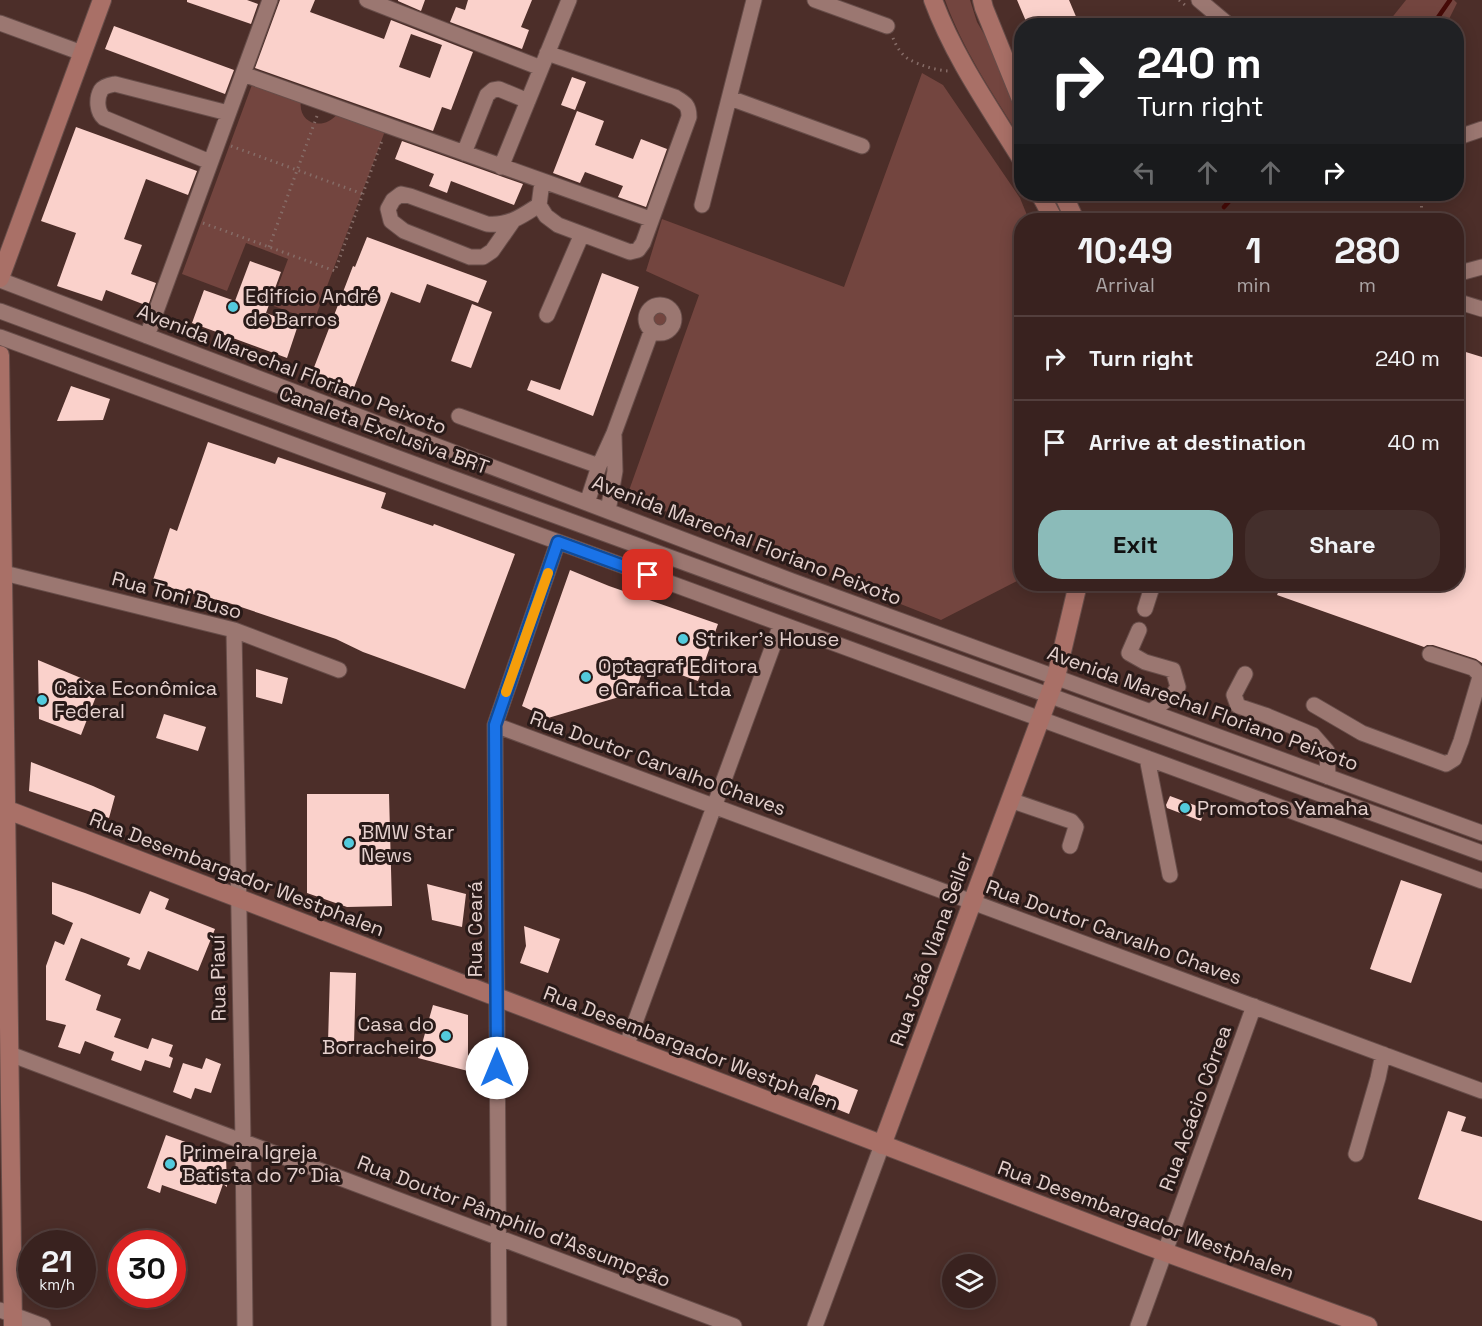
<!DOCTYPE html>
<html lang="en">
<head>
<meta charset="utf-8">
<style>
	:root { --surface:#39221f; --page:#442f2c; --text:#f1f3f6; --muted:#aba4a4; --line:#533f3d; --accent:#8bbbb9 }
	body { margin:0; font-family:"Space Grotesk",sans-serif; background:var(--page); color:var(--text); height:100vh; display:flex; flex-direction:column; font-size:22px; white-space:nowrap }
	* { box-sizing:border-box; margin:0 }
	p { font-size:20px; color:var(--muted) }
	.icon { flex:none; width:33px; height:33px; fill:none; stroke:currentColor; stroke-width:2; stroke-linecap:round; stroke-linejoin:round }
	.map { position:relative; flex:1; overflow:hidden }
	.sheet { position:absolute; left:1014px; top:213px; width:450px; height:378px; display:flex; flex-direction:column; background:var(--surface); border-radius:24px; box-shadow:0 3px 15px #0003,0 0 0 2px var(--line) }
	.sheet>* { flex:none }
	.top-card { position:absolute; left:1014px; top:18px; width:450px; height:183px; border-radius:24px; box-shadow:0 3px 15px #0003,0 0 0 2px var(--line); background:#202124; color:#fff; overflow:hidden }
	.controls { position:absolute; left:942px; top:1254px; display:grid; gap:12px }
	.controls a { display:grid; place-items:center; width:54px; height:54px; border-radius:50%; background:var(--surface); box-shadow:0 3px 15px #0003,0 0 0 2px var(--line); font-size:30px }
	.speed { position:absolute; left:18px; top:1230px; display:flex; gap:12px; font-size:30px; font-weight:700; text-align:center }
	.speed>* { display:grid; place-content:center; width:78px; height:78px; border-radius:50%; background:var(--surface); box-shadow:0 3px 15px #0003,0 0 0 2px var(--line); line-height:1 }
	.speed small { font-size:15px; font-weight:400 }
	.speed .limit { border:9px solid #d22; background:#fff; color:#111 }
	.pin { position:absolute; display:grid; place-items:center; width:51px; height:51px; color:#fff; margin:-26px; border-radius:12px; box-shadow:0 3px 9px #0006 }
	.me { position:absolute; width:66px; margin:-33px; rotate:0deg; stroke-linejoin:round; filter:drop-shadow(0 0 4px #0008) }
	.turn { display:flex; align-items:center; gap:21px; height:126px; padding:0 24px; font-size:27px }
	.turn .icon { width:78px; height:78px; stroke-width:2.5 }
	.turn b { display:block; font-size:42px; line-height:51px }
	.lanes { display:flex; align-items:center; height:57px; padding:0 24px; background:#0003; justify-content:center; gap:30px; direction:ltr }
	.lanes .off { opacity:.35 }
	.eta { display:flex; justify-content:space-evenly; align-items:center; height:102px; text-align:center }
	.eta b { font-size:36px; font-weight:700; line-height:42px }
	.action { display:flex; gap:12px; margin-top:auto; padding:12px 24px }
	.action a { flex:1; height:69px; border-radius:24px; background:var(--accent); color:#111; font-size:24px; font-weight:700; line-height:69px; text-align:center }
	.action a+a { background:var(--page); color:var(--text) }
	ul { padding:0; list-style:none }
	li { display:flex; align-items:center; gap:18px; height:84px; padding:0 24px; border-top:2px solid var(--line) }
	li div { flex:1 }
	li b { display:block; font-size:22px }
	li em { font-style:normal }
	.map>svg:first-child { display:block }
	.green { fill:#73453f }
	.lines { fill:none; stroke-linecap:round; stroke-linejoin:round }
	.stream { stroke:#460a07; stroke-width:4.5 }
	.building { fill:#fad1cb; fill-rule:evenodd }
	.minor-casing { stroke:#674d49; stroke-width:17 }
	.major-casing { stroke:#674d49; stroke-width:20 }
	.path { stroke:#866c67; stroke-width:3; stroke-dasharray:1.5 4.5; stroke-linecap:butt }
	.minor { stroke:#9b7771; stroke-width:15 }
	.major { stroke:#a97067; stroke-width:18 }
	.route-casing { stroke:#114b97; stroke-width:15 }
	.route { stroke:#1a73e8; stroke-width:10 }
	.slow { stroke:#f59e0b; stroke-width:10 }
	.poi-dot { fill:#53cadc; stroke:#291a18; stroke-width:2 }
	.labels { text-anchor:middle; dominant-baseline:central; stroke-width:6; stroke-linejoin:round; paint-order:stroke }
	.poi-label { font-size:20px; fill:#e4d0cd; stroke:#291a18; text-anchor:start }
	.street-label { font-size:20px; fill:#e4d0cd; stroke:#291a18 }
</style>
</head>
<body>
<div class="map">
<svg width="1482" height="1326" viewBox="0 0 1482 1326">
	<rect width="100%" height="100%" fill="#4c2e29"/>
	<path class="green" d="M945,0h25l7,22 14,24 30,76v17c-28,-45 -58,-89 -76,-139z
		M1406,0h48l3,3 -11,22h-60z
		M922,73l21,12 77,113 9,22h-7l-1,359 -80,41 -314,-124 72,-201 -53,-24 16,-52 182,68z
		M253,82l48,18c-4,24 23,32 37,13l47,18 -71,190 -43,-16 17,-46 -42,-16 -19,48 -45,-17z
		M651 319a9 9 0 1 1 18 0a9 9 0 1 1-18 0Z"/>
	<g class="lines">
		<path class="stream" d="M1432,26l18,-26
			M1224,207l12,-13"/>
	</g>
	<path class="building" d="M187,0h60l11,4 -7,20 -64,-22z
		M280,0h35l-5,12 74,27 7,-19 82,32 -22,58 -9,-3 -9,24 -178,-63zM411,34l31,11 -12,33 -31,-11z
		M398,0h27l-4,11 -23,-10z
		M468,0h64l-11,27 8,3 -7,19 -72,-27 6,-15 9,3z
		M1017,0h52l11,26h-52z
		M114,26l120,44 -9,24 -120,-45z
		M572,77l14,5 -11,28 -14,-5z
		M577,111l27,10 -9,24 38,14 8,-20 26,10 -21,58 -28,-10 5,-11 -38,-14 -5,11 -27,-10z
		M76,127l121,44 -9,24 -42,-16 -22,60 18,6 -11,29 25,9 -8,23 -42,-16 -4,11 -45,-15 19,-53 -35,-12z
		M402,141l121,43 -9,21 -63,-24 -4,12 -18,-7 5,-12 -39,-15z
		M367,237l120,44 -9,22 -51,-19 -7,19 -29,-11 -41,106 -42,-15 45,-117 2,1z
		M250,261l31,11 -15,41 32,12 -11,33 -95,-35 12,-33 31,11z
		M602,273l37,14 -46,129 -66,-26 4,-10 29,10z
		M472,304l20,8 -21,56 -20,-7z
		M1456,349l26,8v306l-6,-4 -43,-14h-6l-3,2 -147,-52 5,-11h174z
		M71,386l39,13 -7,21 -46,1z
		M208,442l67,22 3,-7 108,36 -5,15 52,18 1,-2 81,30 -50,135 -102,-37 -27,-13 -107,-36 -77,-20 18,-55 7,3z
		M570,570l39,16 109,38 -20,57 -53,-19 -9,30 -88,26 -26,-12z
		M38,660l62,26 -19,49 -42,-16z
		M256,669l32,9 -6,26 -26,-7z
		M164,714l42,13 -8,24 -42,-13z
		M31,762l62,24 22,10 -6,22 -80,-27z
		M307,794h82l3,112 -45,1 -40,-14z
		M1170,796l35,13 -4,12 -34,-13 -1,-3z
		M1401,880l41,14 -31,89 -41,-14z
		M52,882l33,11 55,21 10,-23 19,8 -4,10 50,20 -17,42 -50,-20 -8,19 -13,-5 3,-7 -49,-20 -16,42 36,15 -5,15 25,9 -7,18 34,12 4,-11 21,7 -4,11 4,2 -3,10 -25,-8 -4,11 -30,-11 3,-8 -29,-11 -5,13 -22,-7 8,-22 -20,-5v-54l9,-25 9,4 9,-22 -21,-9z
		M427,884l39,10 -4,33 -30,-7z
		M524,926l36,13 -12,34 -28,-10 6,-17z
		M330,972l26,1 -2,71 -26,-1z
		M433,1005l35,10v56l-50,-13z
		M206,1058l15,6 -10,29 -16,-5 -4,11 -18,-7 10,-29 19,6z
		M816,1074l42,16 -9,24 -42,-17z
		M1448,1111l18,6 -5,14 21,6v84l-64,-22z
		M166,1135l25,9 -2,3 37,9 1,31 -4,-3 -7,20 -54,-19 -2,8 -13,-5z"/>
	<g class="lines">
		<g class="minor-casing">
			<path id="minor" d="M367,0l174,68
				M815,0l72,26
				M1199,0l31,26
				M0,23l82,30
				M243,74l407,145
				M730,98l132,48
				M1456,138l26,-9
				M464,153l23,-58 6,-5 6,-1 29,12
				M210,162l-106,-44c-7,-6 -8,-19 -3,-28 3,-4 9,-5 14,-6l113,29
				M501,167l68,-167
				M542,182l-3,23 7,11 12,9 72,27 8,-2 5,-7 46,-126c0,-12 -4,-14 -14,-20l-128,-44
				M702,205l52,-205
				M513,221l-21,30 -9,6h-13l-66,-26 -13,-10 -3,-12 5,-9 8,-6 9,2 77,28c22,2 35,-8 52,-19
				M1456,274l26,-7
				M0,280l792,301 690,252
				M1456,301l26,8
				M646 319a14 14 0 1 1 28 0a14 14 0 1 1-28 0Z
				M0,311l452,167 1030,375
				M547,315l35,-81
				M147,336l123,-336
				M0,337l1482,544
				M459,416l140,50
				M587,503l12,-37 15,-33 37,-101
				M608,511l7,-40 -1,-35
				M0,572l234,58 105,40
				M1145,609l8,-25
				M234,630l9,511 2,185
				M1139,630l-10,23 16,9 28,8 5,17 -6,9 -22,16
				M1245,674l-11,21 4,11 27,9 48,20 14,16 1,26
				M1314,705l48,28 84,31 8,-5 7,-18 19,-64 -2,-4 -5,-5 -43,-14
				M495,725l987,366
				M1147,758l23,117
				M1010,800l61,21 5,6 -6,19
				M626,1047l155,-423
				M10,1054l724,272
				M1356,1154l22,-76 5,-24
				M0,1310l43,16
				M499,1326l-4,-601 63,-183
				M815,1326l67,-181
				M1138,1326l116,-320"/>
		</g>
		<g class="major-casing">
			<path id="major" d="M933,0c21,57 57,108 89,160
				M982,0l2,8 38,94
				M1040,194l14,26
				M1063,194l12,26
				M0,278l102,-278
				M0,355l13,971
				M0,807l1148,439 220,80
				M882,1145l174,-468 22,-93"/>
		</g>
		<path class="path" d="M1179,0l6,5
			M893,38c3,7 7,15 14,20 11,7 28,12 41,13
			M231,146l132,48
			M1421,194l1,26
			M203,223l132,48 48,-133
			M269,247l48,-131"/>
		<use href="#minor" class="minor"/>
		<use href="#major" class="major"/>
	</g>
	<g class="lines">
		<g class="route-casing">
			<path id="route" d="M497,1068l-2,-343 63,-183 90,33"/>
		</g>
		<use href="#route" class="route"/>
		<path class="slow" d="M506,692l42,-119"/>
	</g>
	<g class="poi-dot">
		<circle cx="233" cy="307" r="6"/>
		<circle cx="683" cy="639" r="6"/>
		<circle cx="586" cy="677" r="6"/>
		<circle cx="42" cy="700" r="6"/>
		<circle cx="1185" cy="808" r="6"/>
		<circle cx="349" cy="843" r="6"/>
		<circle cx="446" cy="1036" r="6"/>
		<circle cx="170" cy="1164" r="6"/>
	</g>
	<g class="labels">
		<g class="poi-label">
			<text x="245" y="296">Edifício André<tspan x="245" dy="23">de Barros</tspan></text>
			<text x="695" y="639">Striker's House</text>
			<text x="598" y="666">Optagraf Editora<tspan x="598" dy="23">e Grafica Ltda</tspan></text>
			<text x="54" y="688">Caixa Econômica<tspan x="54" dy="23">Federal</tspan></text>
			<text x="1197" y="808">Promotos Yamaha</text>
			<text x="361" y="832">BMW Star<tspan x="361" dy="23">News</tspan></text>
			<text x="434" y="1024" text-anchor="end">Casa do<tspan x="434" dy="23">Borracheiro</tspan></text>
			<text x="182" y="1152">Primeira Igreja<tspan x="182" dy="23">Batista do 7° Dia</tspan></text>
		</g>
		<g class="street-label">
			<text transform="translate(292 369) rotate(21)">Avenida Marechal Floriano Peixoto</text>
			<text transform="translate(384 430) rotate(20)">Canaleta Exclusiva BRT</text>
			<text transform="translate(747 540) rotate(21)">Avenida Marechal Floriano Peixoto</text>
			<text transform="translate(177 595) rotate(15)">Rua Toni Buso</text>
			<text transform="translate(1203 708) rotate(20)">Avenida Marechal Floriano Peixoto</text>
			<text transform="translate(658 763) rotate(20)">Rua Doutor Carvalho Chaves</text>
			<text transform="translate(237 874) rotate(21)">Rua Desembargador Westphalen</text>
			<text transform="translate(475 929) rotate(-90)">Rua Ceará</text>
			<text transform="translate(1114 932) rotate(20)">Rua Doutor Carvalho Chaves</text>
			<text transform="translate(931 949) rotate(-70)">Rua João Viana Seiler</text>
			<text transform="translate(218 978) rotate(-91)">Rua Piauí</text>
			<text transform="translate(691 1048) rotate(21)">Rua Desembargador Westphalen</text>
			<text transform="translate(1195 1108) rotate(-70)">Rua Acácio Côrrea</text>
			<text transform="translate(1146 1220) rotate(20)">Rua Desembargador Westphalen</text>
			<text transform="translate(514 1221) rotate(21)">Rua Doutor Pâmphilo d'Assumpção</text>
		</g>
	</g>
</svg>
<div class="controls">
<a><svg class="icon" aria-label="layers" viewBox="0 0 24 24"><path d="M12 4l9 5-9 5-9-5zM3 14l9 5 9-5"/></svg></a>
</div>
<div class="speed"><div>21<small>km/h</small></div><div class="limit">30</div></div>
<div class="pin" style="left:648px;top:575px;background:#d93025"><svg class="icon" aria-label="arrive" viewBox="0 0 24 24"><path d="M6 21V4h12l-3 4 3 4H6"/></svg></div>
<svg class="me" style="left:497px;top:1068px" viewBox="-20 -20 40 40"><circle r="19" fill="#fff"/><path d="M0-13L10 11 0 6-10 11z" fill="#1a73e8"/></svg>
<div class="top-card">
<div class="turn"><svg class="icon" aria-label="right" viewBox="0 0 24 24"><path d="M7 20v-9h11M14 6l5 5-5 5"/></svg><div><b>240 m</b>Turn right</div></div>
<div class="lanes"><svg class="icon off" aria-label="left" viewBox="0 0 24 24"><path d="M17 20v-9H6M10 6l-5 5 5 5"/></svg><svg class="icon off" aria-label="ahead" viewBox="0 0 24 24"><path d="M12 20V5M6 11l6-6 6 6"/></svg><svg class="icon off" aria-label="ahead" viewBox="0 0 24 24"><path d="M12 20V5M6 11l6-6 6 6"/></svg><svg class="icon" aria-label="right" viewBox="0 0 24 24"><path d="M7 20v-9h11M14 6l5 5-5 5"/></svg></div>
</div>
<section class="sheet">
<div class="eta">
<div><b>10:49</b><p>Arrival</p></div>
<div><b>1</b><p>min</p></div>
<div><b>280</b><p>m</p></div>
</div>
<ul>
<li><svg class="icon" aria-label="right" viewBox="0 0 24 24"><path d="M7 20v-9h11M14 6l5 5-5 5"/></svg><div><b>Turn right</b></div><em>240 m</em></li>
<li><svg class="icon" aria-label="arrive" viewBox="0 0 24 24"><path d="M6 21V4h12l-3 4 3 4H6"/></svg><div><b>Arrive at destination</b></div><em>40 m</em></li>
</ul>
<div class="action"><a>Exit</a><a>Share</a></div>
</section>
</div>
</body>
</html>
